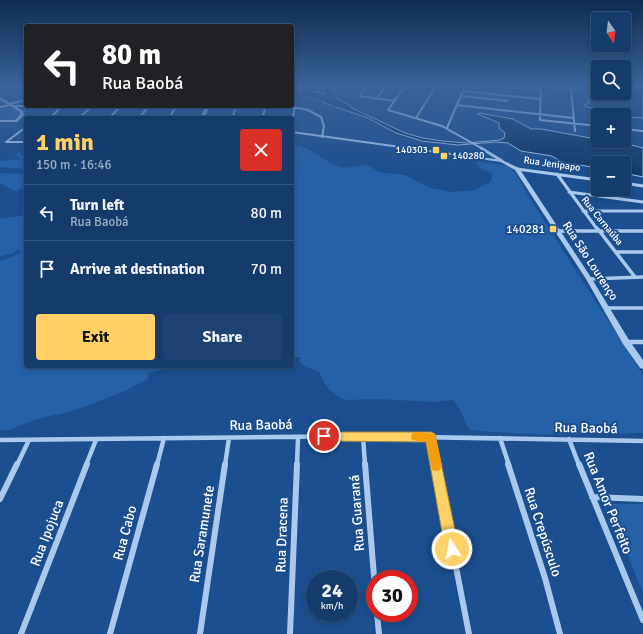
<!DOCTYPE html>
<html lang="en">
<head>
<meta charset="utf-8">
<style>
	:root { --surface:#143b6b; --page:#1d4271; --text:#f1f3f6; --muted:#9dadc1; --line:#33557e; --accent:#ffd166 }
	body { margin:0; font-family:Signika,sans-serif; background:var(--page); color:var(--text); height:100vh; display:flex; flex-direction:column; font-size:15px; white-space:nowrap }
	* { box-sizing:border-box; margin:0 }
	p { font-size:13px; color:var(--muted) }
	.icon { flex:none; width:22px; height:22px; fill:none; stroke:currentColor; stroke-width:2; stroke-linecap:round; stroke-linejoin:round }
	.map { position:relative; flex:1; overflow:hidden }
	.sheet { position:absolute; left:24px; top:116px; width:270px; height:252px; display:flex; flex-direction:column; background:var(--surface); border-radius:4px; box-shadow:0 2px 6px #0003,0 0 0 1px var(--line) }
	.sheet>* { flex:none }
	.guide { position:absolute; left:24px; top:24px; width:270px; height:84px; border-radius:4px; box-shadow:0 2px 6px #0003,0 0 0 1px var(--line); background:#202124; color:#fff; overflow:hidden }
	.needle { width:26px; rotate:166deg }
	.buttons { position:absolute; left:591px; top:12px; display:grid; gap:8px }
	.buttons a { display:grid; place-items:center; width:40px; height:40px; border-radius:4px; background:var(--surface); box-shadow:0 2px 6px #0003,0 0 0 1px var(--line); font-size:20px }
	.speed { position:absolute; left:306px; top:570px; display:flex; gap:8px; font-size:20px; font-weight:700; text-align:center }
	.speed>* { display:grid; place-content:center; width:52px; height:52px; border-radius:50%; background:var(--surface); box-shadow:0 2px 6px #0003,0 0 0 1px var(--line); line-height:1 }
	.speed small { font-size:10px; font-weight:400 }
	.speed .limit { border:6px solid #d22; background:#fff; color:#111 }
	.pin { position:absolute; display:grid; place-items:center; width:34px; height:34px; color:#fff; margin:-17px; border:2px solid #fff; border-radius:50%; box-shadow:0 1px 4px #0007 }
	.me { position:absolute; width:44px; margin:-22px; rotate:349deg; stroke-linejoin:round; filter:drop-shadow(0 0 3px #0008) }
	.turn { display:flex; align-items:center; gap:14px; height:84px; padding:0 12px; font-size:18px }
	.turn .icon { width:52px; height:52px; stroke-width:2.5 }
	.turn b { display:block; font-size:28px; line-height:34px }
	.round { display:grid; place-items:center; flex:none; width:42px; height:42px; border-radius:4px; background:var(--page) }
	.overview { display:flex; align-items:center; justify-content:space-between; height:68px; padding:0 12px }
	h1 { font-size:24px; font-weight:700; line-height:30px; color:var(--accent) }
	.button { display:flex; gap:8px; margin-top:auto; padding:8px 12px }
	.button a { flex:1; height:46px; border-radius:4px; background:var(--accent); color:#111; font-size:16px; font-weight:700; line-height:46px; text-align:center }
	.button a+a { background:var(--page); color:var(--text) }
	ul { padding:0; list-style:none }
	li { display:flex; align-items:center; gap:12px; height:56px; padding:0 12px; border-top:1px solid var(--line) }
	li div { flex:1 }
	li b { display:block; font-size:15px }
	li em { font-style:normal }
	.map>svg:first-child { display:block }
	.green { fill:#2461a8 }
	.water { fill:#123a6d; stroke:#9cc4f0 }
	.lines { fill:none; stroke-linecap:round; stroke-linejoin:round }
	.river { fill:#123a6d; fill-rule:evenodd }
	.minor-far4 { stroke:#a9c9ee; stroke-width:2 }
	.minor-far3 { stroke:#a9c9ee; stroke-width:3 }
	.minor-far2 { stroke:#a9c9ee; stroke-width:3.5 }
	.minor-far1 { stroke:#a9c9ee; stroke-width:4.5 }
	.minor { stroke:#a9c9ee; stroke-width:6 }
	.tertiary { fill:#a9c9ee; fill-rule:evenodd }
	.route { fill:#ffd166; stroke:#a68842 }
	.slow { fill:#f59e0b }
	.poi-dot { fill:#ffd166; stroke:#1b4f8f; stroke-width:1.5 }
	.labels { text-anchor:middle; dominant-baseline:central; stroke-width:4; stroke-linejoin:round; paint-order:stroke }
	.far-poi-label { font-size:10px; fill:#fff; stroke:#1b4f8f; text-anchor:end }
	.far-street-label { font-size:10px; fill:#fff; stroke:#1b4f8f }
	.poi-label { font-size:12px; fill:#fff; stroke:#1b4f8f; text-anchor:end }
	.street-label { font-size:12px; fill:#fff; stroke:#1b4f8f }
	.near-street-label { font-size:14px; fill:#fff; stroke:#1b4f8f }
</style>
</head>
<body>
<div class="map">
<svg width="643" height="634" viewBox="0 0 643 634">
	<rect width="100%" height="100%" fill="#1b4f8f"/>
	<path class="green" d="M307,86h55l1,1 -9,4 -6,1v3l-12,-1 2,-2 -12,-5c-4,3 -24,1 -34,5l1,-2z
		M318,91l6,1v4l-5,1 7,2 -2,4c-10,-4 -21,-4 -31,-9z
		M464,92l43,5v4l-45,-5z
		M3,107l21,4 -9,10h-15v-13z
		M292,145c20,1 28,14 45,21 9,4 21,-1 31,-1l11,7 26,3 25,13 22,4 23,-2 15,-8 3,-8 -13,-6 -4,-7 33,5 7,8 16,28 111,173v58c-58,2 -115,3 -173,-3 -6,-9 -10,-23 -17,-30l-18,2 -59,-3 -29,1 -6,-2 -11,-8 -4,-4 -7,-14 -12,-5 -8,-5 2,-5h-9z
		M26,147l-6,7 6,4v11l-26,-2v-6l22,-2 -5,-2v-3z
		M0,173l26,1v14l-12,3 -14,-8z
		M26,215v151h139l-1,3 -16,4v6l-23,12 -52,20 -36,8 -28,11h-9v-169l22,-8 -5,-4 -3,4 -14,3v-37z
		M607,504h36v89z"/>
	<path class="water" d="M310,86l9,3 7,-1 1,-1 11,5 -4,3 3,4 14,7 1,2 53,25 18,5 19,3 25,2 33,-3 4,-2 1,-5 -6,-5v-5l-21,-9 1,-1 34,6 18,10h10l55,10 2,2 25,2 20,5v29l-19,-4v-10h-26v5l-36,-6 -10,-6 -31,-5 -13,-8 -12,-1 -38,3 -36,-4 -26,-8 -28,-15 -44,-15 1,-4 -7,-2 6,-1v-4c-9,-1 -22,2 -32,2v-2z
		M591,88l7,1v4h26v-3l6,-2h13v30l-14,-1 -2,-3 -40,-7 -3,-2 5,-2 -2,-8z"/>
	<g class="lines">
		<path class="river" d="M292,91c17,-1 35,3 48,14l-4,2 -22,-10 -22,-2z"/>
		<path class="minor-far4" d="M20,86l6,3
			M367,86l-7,10 34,5
			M405,86l-17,24 54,16 41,23
			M495,86l46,4
			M541,86l-1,34 58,6
			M541,86l30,3 4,42
			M571,89l12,1
			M463,91l77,8
			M461,96l47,5
			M377,98l9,-12
			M9,104l17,-4
			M457,105l116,13
			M12,106l286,2 10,2 13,7 3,9 -2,11
			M0,107l10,-2
			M50,118l11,-11
			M79,118l13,-12
			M109,118l11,-11
			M139,118l9,-11
			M169,118l7,-11
			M232,118l4,-11h-2
			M262,118l4,-12
			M416,118l20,-32
			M0,121h16
			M292,121l3,-14
			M26,127l-20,15h20
			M447,128l18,-42
			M624,129l19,2"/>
		<path class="minor-far3" d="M481,148l21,13
			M517,169l81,11
			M557,174l40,55
			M624,183l19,3
			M569,192l74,10
			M583,211h60"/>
		<path class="minor-far2" d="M597,228l38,49
			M558,231h85
			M616,252h27
			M589,279l54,-2
			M608,308h35"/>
		<path class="minor-far1" d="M626,342h17
			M363,436l2,29
			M431,437l5,28
			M500,438l9,27
			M569,439l10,26
			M0,440l363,-4 280,5
			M17,465l12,-25
			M86,465l10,-25
			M157,465l7,-27
			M225,465l4,-27
			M297,465l1,-28"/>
		<path class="minor" d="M365,464l10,125
			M436,464l33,170
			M508,464l37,114 15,56
			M579,464l64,156
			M592,497l51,2
			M0,499l17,-35
			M377,613l2,21
			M21,634l66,-170
			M110,634l47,-170
			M200,634l25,-170
			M290,634l7,-170"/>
		<path class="tertiary" d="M0,97l23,14 1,4 -7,7 -3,-1 6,-6v-3l-20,-12z
			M206,106h4l-6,12h-4z
			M292,131l210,29 17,8 73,111 37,61 14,20v9l-3,-1 -17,-24 -37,-65 -71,-109 -14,-8 -209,-29z"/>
	</g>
	<linearGradient id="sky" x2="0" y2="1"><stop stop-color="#0f2b4f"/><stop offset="0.49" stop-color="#39639b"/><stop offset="1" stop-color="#39639b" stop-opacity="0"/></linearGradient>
	<rect width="643" height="174" fill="url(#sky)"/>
	<path class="route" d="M324,432h107l4,2 24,115 -2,5 -5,1 -5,-1 -2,-5 -19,-107 -102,-1 -4,-1 -2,-4 2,-3z"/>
	<path class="slow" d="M416,432l19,2 7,32 -2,4 -4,1 -4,-1 -6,-28 -14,-2 -1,-3 1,-3z"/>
	<g class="poi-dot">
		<rect x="432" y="146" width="8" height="8" rx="2"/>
		<rect x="440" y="152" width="8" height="8" rx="2"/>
		<rect x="549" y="225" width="8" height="8" rx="2"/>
	</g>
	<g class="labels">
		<g class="far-poi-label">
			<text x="428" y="150">140303</text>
			<text x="452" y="156" text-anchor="start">140280</text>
		</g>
		<g class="far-street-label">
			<text transform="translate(552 164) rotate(8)">Rua Jenipapo</text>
			<text transform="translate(602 221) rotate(51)">Rua Carnaúba</text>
		</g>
		<g class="poi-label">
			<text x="545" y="229">140281</text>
		</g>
		<g class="street-label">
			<text transform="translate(590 261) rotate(57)">Rua São Lourenço</text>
		</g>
		<g class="near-street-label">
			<text transform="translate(261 425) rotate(-1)">Rua Baobá</text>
			<text transform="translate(586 428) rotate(1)">Rua Baobá</text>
			<text transform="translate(608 503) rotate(68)">Rua Amor Perfeito</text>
			<text transform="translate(357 513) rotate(-94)">Rua Guaraná</text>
			<text transform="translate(543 532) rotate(72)">Rua Crepúsculo</text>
			<text transform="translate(47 533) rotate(-69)">Rua Ipojuca</text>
			<text transform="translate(125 533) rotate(-75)">Rua Cabo</text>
			<text transform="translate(202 534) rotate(-81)">Rua Saramunete</text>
			<text transform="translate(282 535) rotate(-88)">Rua Dracena</text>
		</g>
	</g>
</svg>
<div class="buttons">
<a><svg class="needle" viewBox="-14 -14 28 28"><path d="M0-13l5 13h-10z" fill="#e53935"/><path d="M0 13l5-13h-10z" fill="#9dadc1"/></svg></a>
<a><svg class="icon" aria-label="search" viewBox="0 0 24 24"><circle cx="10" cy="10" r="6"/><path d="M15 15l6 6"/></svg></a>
<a>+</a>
<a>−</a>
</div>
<div class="speed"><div>24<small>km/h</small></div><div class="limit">30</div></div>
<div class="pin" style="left:324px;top:436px;background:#d93025"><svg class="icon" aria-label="arrive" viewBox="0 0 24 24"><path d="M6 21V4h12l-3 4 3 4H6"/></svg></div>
<svg class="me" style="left:452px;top:549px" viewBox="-20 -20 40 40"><circle r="17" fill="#ffd166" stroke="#fff" stroke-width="3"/><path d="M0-11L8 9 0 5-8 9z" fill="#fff"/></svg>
<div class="guide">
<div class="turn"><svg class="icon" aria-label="left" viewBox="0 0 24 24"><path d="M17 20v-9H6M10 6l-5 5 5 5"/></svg><div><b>80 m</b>Rua Baobá</div></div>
</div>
<section class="sheet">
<div class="overview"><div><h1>1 min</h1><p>150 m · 16:46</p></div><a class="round" style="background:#d93025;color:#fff"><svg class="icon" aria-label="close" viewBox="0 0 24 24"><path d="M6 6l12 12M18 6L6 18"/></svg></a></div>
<ul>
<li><svg class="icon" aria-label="left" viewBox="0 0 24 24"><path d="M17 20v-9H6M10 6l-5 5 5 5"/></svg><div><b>Turn left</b><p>Rua Baobá</p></div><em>80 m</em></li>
<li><svg class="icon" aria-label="arrive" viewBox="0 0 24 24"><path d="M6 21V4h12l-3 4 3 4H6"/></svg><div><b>Arrive at destination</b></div><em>70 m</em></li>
</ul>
<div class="button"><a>Exit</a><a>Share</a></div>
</section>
</div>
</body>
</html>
